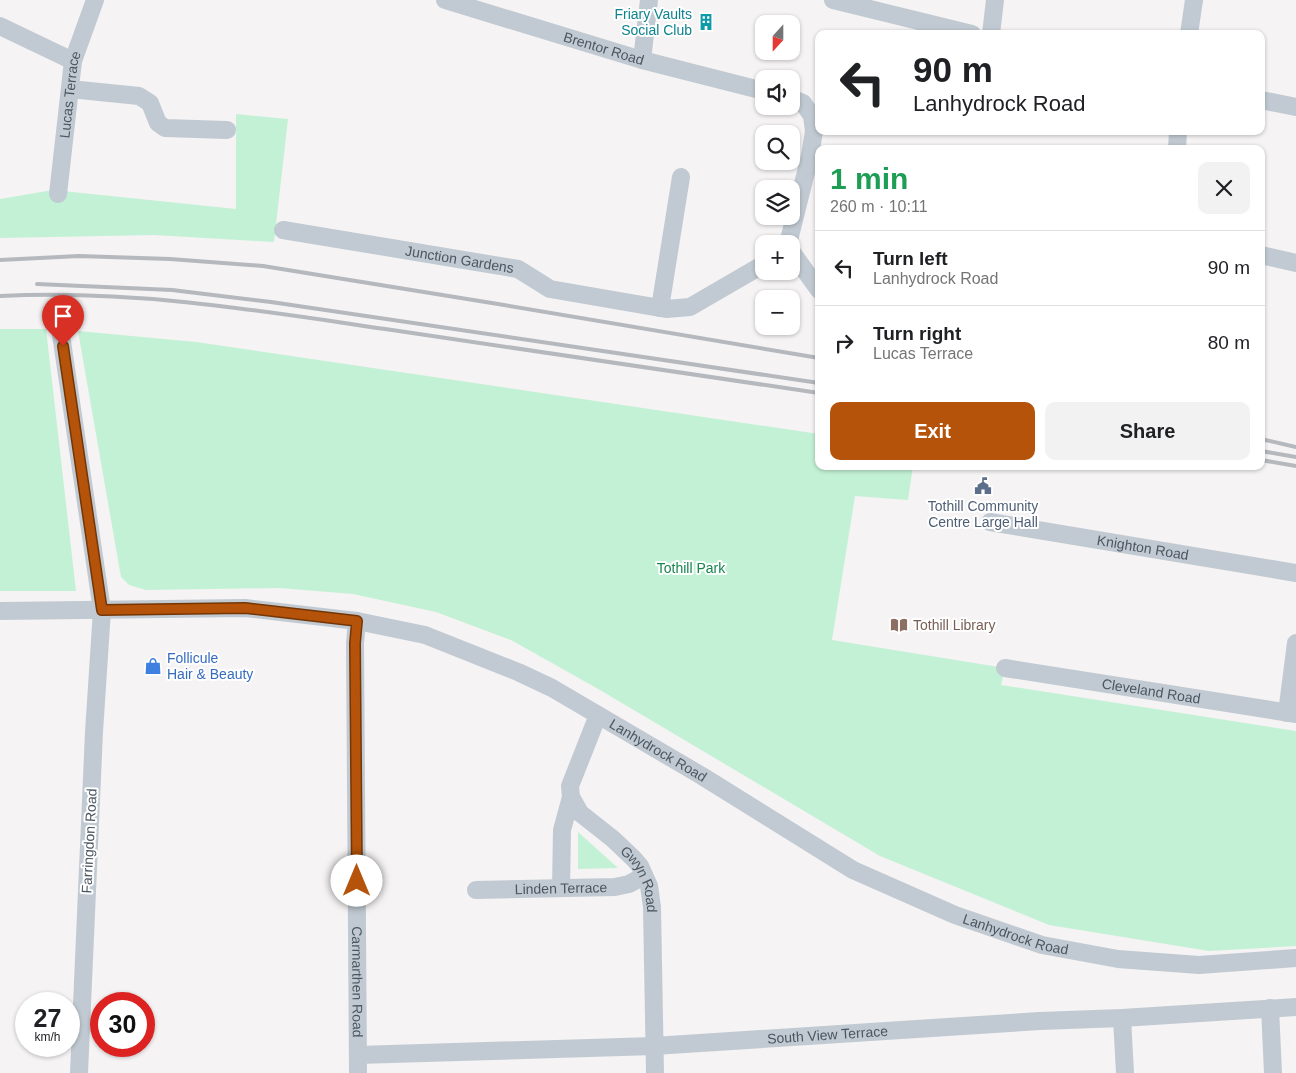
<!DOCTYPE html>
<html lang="en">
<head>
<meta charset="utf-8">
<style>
	:root { --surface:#fff; --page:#f2f2f2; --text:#202124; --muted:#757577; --line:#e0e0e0; --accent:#b45309 }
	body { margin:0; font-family:Arial,sans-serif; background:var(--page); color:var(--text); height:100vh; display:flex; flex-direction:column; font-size:19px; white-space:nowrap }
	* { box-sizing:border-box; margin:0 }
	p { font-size:16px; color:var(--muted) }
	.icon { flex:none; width:28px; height:28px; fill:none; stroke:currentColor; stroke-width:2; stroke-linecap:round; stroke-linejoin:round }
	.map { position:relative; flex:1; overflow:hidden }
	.drawer { position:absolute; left:815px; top:145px; width:450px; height:325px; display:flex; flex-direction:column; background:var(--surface); border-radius:10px; box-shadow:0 1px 4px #0004 }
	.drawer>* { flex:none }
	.banner { position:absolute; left:815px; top:30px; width:450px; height:105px; border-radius:10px; box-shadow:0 1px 4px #0004; background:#fff; color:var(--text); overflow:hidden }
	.needle { width:32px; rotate:201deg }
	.fabs { position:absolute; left:755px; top:15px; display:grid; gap:10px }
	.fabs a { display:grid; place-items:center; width:45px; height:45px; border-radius:10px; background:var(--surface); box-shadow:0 1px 4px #0004; font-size:25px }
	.speed { position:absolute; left:15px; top:992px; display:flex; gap:10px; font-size:25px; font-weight:700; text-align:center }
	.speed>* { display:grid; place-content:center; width:65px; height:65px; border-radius:50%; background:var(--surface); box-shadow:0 1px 4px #0004; line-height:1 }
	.speed small { font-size:12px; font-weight:400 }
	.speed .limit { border:8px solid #d22; background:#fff; color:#111 }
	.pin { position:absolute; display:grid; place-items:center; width:42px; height:42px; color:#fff; margin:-51px -21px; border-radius:50% 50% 50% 0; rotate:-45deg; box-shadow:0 0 5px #0007 }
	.pin .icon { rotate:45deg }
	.me { position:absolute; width:55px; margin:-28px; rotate:0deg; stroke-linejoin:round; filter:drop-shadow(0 0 4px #0008) }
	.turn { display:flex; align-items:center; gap:18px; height:105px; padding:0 15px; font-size:22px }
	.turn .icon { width:65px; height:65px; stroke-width:2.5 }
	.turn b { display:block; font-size:35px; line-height:42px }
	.round { display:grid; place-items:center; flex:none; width:52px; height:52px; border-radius:10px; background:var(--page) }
	.head { display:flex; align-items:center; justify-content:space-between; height:85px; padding:0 15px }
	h1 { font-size:30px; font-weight:600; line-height:38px; color:#1e9e55 }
	.cta { display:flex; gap:10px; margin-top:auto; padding:10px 15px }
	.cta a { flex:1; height:58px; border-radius:10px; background:var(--accent); color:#fff; font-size:20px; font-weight:600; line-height:58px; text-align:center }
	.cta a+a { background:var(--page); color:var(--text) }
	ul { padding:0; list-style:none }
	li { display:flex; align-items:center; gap:15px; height:75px; padding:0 15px; border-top:1px solid var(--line) }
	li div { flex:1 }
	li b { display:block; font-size:19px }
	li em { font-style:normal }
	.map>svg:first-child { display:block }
	.green { fill:#c3f1d5 }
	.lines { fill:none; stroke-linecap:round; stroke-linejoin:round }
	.minor { stroke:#c1cad2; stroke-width:18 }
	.rail { stroke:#b5b8bd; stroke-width:4 }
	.route-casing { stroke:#753606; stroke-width:12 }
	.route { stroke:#b45309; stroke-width:9 }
	.labels { text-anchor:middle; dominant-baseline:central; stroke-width:4; stroke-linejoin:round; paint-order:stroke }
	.culture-label { font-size:14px; fill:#0d838f; stroke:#fff; text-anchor:end }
	.street-label { font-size:14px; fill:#4a5661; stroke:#fff }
	.service-label { font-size:14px; fill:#4e5e75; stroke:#fff }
	.park-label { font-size:14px; fill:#17864f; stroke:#fff }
	.education-label { font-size:14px; fill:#785e54; stroke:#fff; text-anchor:start }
	.shop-label { font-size:14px; fill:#366cbe; stroke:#fff; text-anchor:start }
</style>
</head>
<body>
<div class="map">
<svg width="1296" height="1073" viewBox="0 0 1296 1073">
	<rect width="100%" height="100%" fill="#f5f3f3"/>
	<path class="green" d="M236,114l52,5 -14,123 -120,-7 -154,3v-39l53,-9 183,19z
		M0,329h46l30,262h-76z
		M78,331l118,11 623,92v32h94l-5,34 -53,-4 -23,144 173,28 -4,17 295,46v215l-87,5 -160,-26 -169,-69 -280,-166 -89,-50 -75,-28 -83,-18 -74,-6 -133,2 -17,-5 -8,-8z
		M578,832l40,36 -40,1z"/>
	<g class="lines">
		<g class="minor">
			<path id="s1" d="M445,0l197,60 122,31"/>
			<path d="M833,0l139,34"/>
			<path d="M0,26l73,35"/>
			<path d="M991,34l4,-34"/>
			<path d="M1189,34l5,-34"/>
			<path d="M642,60l7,-60"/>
			<path d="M70,89l69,7 11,7 8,20 7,5 62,2"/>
			<path d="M1261,100l35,7"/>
			<path d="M1177,149l1,-18"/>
			<path id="s2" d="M58,194l15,-133 22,-61"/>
			<path id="s3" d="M283,230l235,39 32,20 116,20 24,-2 74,-43"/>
			<path d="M788,244l22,-88 4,-25 -2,-15 -9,-13 -12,-5"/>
			<path d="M791,251l28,39"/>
			<path d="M1261,255l35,8"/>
			<path d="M57,308l45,302 -8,122 -15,341"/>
			<path d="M660,308l21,-131"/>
			<path id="s4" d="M990,522l306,51"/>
			<path id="s5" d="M0,611l245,-3 112,13 68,14 93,37 34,16 150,88 151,94 102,45 87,30 76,14 81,6 97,-7"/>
			<path id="s6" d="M357,621l-2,22 3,430"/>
			<path id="s7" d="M1005,668l291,46"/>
			<path d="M1287,713l9,-70"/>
			<path id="s8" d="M598,715l-28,71 1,11 9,16 33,26 21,20 6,7 9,20 3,21 3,166"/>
			<path d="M561,888l1,-58 9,-33"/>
			<path id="s9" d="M476,890l139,-3 14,-3 15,-8"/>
			<path d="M1270,1008l3,65"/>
			<path d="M1122,1018l3,55"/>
			<path id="s10" d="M358,1055l296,-9 386,-25 82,-3 174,-11"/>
		</g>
		<path class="rail" d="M0,260l79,-4 91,3 93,7 235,38 321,54
			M37,284l135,6 99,12 548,81
			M0,296c132,-7 262,15 392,34 142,21 284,42 427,63
			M1261,439l35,8
			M1261,451l35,6
			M1261,460l35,6"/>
	</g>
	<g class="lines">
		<g class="route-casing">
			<path id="route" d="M63,346l39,264 143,-2 112,13 -2,22 2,238"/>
		</g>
		<use href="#route" class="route"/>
	</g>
	<defs>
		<g id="building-bare" transform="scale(1.35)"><path d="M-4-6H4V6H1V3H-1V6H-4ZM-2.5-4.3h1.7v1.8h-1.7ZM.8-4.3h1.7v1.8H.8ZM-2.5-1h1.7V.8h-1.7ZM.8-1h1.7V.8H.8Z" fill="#0f9aa8" stroke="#fff" stroke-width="2.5" paint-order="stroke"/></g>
		<g id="civic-bare" transform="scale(1.35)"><path d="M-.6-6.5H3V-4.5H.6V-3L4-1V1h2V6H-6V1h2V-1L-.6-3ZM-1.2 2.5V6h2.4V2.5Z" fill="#5c6f8a" stroke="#fff" stroke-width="2.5" paint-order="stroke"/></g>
		<g id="library-bare" transform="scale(1.35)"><path d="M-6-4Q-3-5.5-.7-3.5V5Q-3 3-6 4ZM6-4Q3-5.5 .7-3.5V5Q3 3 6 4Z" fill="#8d6e63" stroke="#fff" stroke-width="2.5" paint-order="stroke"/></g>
		<g id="shop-bare" transform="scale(1.35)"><path d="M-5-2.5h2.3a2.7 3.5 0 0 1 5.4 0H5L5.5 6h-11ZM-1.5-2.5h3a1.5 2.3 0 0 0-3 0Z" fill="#3f7fe0" stroke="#fff" stroke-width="2.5" paint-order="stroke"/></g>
	</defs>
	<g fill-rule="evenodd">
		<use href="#building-bare" x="706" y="22"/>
		<use href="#civic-bare" x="983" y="486"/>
		<use href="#library-bare" x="899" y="625"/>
		<use href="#shop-bare" x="153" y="666"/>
	</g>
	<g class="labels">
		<g class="culture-label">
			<text x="692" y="14">Friary Vaults<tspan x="692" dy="16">Social Club</tspan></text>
		</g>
		<g class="street-label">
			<text stroke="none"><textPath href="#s1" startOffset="166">Brentor Road</textPath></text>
			<text stroke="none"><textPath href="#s2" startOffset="100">Lucas Terrace</textPath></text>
			<text stroke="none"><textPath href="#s3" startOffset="179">Junction Gardens</textPath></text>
			<text stroke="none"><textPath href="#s4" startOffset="155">Knighton Road</textPath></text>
			<text stroke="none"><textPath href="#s7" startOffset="148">Cleveland Road</textPath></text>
			<text stroke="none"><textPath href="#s5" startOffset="688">Lanhydrock Road</textPath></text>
			<text transform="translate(89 841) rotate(-87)">Farringdon Road</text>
			<text stroke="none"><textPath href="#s8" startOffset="198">Gwyn Road</textPath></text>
			<text stroke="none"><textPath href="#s9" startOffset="85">Linden Terrace</textPath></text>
			<text stroke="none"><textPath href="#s5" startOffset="1092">Lanhydrock Road</textPath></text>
			<text stroke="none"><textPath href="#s6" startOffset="361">Carmarthen Road</textPath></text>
			<text stroke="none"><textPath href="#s10" startOffset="470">South View Terrace</textPath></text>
		</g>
		<g class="service-label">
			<text x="983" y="506">Tothill Community<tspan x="983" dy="16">Centre Large Hall</tspan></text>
		</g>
		<g class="park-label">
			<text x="691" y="568">Tothill Park</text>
		</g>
		<g class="education-label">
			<text x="913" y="625">Tothill Library</text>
		</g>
		<g class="shop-label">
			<text x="167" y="658">Follicule<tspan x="167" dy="16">Hair &amp; Beauty</tspan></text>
		</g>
	</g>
</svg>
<div class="fabs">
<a><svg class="needle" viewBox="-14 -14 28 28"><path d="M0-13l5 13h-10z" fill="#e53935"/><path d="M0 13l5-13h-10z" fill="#757577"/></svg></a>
<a><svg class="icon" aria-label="sound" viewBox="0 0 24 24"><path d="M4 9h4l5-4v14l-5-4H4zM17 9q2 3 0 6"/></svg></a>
<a><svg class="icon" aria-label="search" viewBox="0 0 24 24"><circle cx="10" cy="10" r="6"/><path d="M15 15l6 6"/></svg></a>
<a><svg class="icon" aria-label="layers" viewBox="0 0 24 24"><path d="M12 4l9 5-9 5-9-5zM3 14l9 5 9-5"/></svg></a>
<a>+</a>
<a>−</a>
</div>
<div class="speed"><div>27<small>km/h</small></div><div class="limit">30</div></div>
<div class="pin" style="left:63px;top:346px;background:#d93025"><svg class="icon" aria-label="arrive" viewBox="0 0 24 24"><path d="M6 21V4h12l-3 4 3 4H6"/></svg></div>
<svg class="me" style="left:357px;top:881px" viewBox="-20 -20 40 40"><circle r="19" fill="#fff"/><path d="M0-13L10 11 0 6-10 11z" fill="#b45309"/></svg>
<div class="banner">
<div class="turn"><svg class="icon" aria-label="left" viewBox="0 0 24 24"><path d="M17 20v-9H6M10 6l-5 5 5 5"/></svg><div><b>90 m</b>Lanhydrock Road</div></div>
</div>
<section class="drawer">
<div class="head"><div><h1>1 min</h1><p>260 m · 10:11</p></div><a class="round"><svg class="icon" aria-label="close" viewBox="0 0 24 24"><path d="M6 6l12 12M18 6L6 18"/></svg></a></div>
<ul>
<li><svg class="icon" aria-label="left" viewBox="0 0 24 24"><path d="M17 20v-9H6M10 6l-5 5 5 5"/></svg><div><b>Turn left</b><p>Lanhydrock Road</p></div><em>90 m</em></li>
<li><svg class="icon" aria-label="right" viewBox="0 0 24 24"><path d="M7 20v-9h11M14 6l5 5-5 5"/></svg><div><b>Turn right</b><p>Lucas Terrace</p></div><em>80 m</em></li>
</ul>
<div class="cta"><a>Exit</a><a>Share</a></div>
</section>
</div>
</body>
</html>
